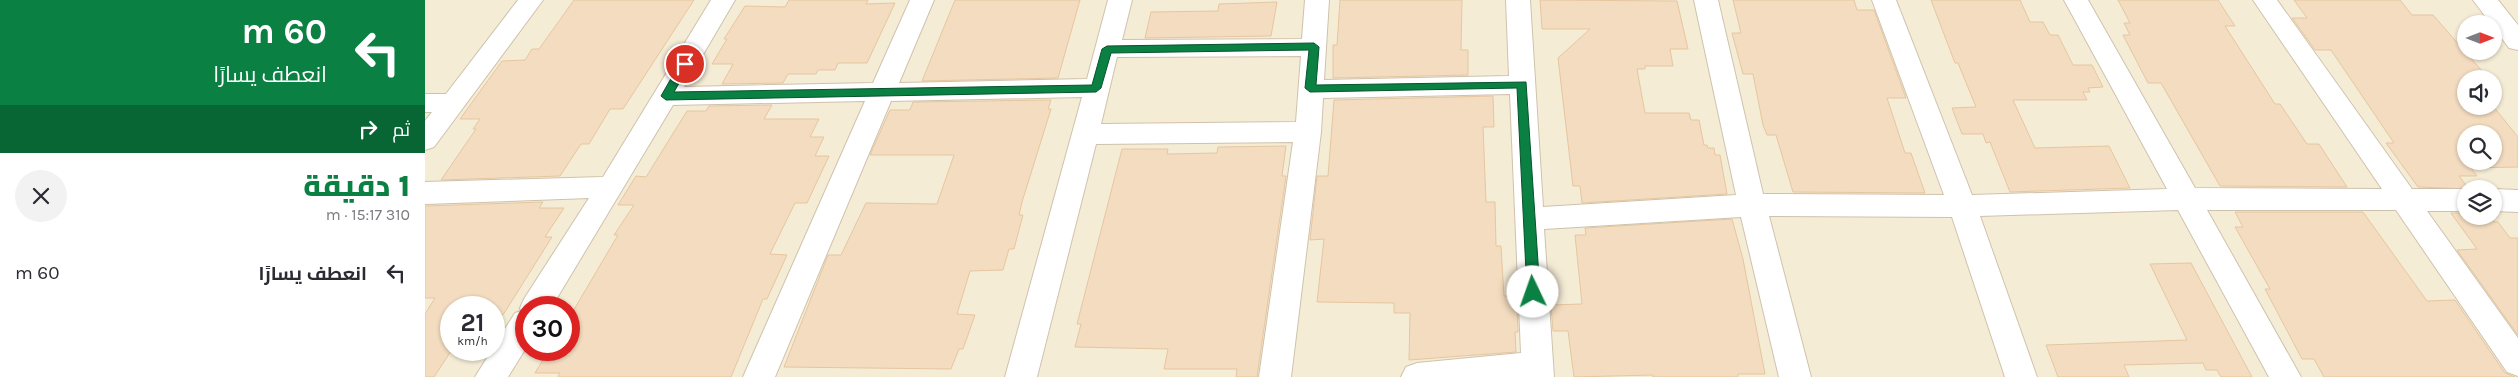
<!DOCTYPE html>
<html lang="ar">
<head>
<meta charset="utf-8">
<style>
	:root { --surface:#fff; --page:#f2f2f3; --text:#2b2b33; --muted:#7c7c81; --accent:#0b8043 }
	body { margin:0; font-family:Karla,Cairo,sans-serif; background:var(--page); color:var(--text); direction:rtl; height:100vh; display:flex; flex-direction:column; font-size:19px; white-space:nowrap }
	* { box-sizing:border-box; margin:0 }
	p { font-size:16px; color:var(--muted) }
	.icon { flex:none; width:28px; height:28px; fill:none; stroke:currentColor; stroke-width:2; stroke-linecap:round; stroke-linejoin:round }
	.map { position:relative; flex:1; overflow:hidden; direction:ltr }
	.sheet { display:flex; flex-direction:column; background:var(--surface); width:425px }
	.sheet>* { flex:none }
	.guide { background:#0b8043; color:#fff; overflow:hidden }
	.needle { width:32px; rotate:90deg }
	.buttons { position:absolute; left:2032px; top:15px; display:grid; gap:10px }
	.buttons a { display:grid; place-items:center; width:45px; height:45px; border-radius:50%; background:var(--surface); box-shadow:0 1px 4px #0004; font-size:25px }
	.speed { position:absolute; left:15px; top:296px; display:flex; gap:10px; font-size:25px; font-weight:700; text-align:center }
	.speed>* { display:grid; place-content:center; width:65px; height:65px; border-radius:50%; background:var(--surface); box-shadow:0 1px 4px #0004; line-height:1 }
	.speed small { font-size:12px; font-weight:400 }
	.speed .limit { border:8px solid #d22; background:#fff; color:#111 }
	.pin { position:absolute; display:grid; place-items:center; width:42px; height:42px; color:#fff; margin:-21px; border:2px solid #fff; border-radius:50%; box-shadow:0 1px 5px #0007 }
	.me { position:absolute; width:55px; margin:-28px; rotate:357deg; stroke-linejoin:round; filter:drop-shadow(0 0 4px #0008) }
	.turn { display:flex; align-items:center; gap:18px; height:105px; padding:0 15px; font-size:22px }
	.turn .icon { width:65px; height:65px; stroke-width:2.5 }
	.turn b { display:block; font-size:35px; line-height:42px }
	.then { display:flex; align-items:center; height:48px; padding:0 15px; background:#0003; gap:10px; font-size:19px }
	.round { display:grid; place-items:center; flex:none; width:52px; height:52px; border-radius:26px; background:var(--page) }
	.summary { display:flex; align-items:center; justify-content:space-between; height:85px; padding:0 15px }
	h1 { font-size:30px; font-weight:800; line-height:38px; color:var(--accent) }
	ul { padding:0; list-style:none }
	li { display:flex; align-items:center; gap:15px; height:70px; padding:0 15px }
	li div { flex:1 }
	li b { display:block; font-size:19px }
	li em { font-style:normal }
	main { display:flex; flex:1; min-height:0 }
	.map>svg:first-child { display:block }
	.residential { fill:#f5ecd6; fill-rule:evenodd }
	.building { fill:#f3dcbf; stroke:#e6c69f; fill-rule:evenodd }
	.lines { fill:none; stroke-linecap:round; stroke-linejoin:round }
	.minor-casing { stroke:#cfc2ad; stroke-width:2 }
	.minor { fill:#fff; fill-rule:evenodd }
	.route { fill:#0b8043; stroke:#07532c }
</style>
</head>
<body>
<main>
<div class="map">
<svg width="2093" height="377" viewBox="0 0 2093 377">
	<rect width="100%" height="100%" fill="#fdf8e8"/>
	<path class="residential" d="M0,0h2093v377h-2093zM2041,24h28v27h-28zM2041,79h28v27h-28zM2041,134h28v27h-28zM2041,189h28v27h-28zM26,308h43v42h-43zM101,308h43v42h-43z"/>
	<path class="building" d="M149,0h120l-71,109h-13l-21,35h-8l-21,32 -119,4 35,-51h-3l7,-10h-20l42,-58 23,-1 7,-11h7z
		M364,0h79l-2,4 29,-1 -28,60h-29l-3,7h-17l-2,4h-28l-5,9 -61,1 11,-20h-21l15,-25h-3l21,-33 40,1z
		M530,0h125l-22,78 -136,3z
		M915,0h122l-1,50h7v25l-135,3v-33h4z
		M1115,0l137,1 11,48h-18l3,17h-28v3h-8l8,44h44l2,7h8l5,25h3l1,3h6l1,7h5l7,39 -145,9 -2,-17h-7l-15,-128 32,-29h-48z
		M1308,0h121l3,10h17l32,88h-19l18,55h6l14,40 -132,-1 -17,-57h-9l-4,-10 -10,-51h-10l-11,-41h9z
		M1506,0h89l10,22h13l7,13h8l15,30h19l11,22 -15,1 2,4h-7l4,8h-74l22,48 74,-2 21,42 -120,4 -20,-50 -4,1 -3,-9h-21l-10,-26 24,-1 -18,-44h-3z
		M1693,0h100l17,26h-10l50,78h5l27,40h12l28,43 -127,-1 -59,-103h-13l-25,-48h7l-6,-12h6z
		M1869,0h106l12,15h21l56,64h-23v27h27l25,31v30l-47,1 6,8h-18l10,13 -51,-2 -32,-44h8l-63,-93h-16l-23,-32h15zM2041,134h28v27h-28z
		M852,2l-6,34 -126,2 6,-26 67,-1 1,-7z
		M1068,96l1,31h-11l3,75h9l1,44h5l3,50h10v10h3l1,26h-3l1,20 -107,8 1,-47h-16v-10l-77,-1 7,-63 -14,1 7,-64h11l6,-76z
		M626,100l-3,9h3l-29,93 -3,13h4l-9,34h-5l-6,21 -33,1 -13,43 18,1 -12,34h-4l-8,20 -167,-2 44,-112h13l25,-52 71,1 17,-49h-84l20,-45h20l3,-8z
		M347,105l-8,14h55l-9,18h14l-9,19h14l-22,47h-12l-25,51 17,1 -20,44h-4l-32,78h-173l2,-4h-25l14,-23h20v-32l49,-83h-4l20,-30h-16l18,-29 10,1 41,-66h19l3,-5z
		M861,146l-4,30h4l-29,201h-21l1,-8h-73l4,-20 -93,-2 6,-23h-4l45,-175h46l-1,5 50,-1 1,-6z
		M118,202l-4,6h25l-19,29h7l-49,78h-9v-7h-43v43l-17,26h-9v-63l10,-16h-10v-92z
		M1810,212h128l64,89 28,-1 50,73 10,4h-191l-10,-18h-12l-37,-70h5l-35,-62h8z
		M2026,213h15v3h23l5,6h4l12,16h8v97l-61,-85 20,-1z
		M1307,219l11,40 22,115h-27v3h-85v-2l-79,2 -6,-46h-15l-2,-26 31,-1 -7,-69h11l-1,-7z
		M1766,263l61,114h-31l-4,-7h-11l-3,-7 -79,2 5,12h-71l-12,-32 141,-5 -37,-76z"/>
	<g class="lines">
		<g class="minor-casing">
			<path id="minor" d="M93,0h25l-109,147 -9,3v-29l7,-9h-7v-18h21z
				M286,0h24l-51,87 189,-4 37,-83h24l-35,83 188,-4 21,-79h24l-10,40 180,-1 3,-39h24l-5,80 185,-4 -3,-76h24l13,207 193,-12 -42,-195h24l45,194 181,1 -72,-195h24l76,195 195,-6 -103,-189h24l107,188 187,1 -129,-189h24l135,189h54v22h-39l91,127v38l-11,-4 -111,-162h-189l94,167h-32l-91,-167 -198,6 57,161h-32l-53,-160 -183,-1 42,161h-32l-38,-160 -197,12 10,148h-153l5,-10 11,-4 104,-10 -11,-259 -187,4 -2,34 -30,245h-32l34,-235 -197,2 -59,233h-32l77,-280 -191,4 -116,276h-32l122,-276 -192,4 -122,203h-25v40l-18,29h-33l40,-64 6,-2 -1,-3 4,-9 65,-101 -164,6v-22l178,-5zM876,56l-5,66 -195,2 16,-67z
				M2048,0h25l20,25v25l-9,-2 -15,-20v-4h-3z
				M2069,189l24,1v22l-24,-1z"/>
		</g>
		<use href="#minor" class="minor"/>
	</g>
	<path class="route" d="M889,43l5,4 -3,38 210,-3 14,210 -2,4h-9l-2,-4 -10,-204 -207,4 -5,-4 4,-38 -198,3 -10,35 -5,4 -430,8 -5,-4 20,-35 4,-1 5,4 -16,28 418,-7 10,-36 5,-3z"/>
</svg>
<div class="buttons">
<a><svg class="needle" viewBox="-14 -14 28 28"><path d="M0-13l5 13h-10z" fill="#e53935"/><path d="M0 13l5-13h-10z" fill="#7c7c81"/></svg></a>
<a><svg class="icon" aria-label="sound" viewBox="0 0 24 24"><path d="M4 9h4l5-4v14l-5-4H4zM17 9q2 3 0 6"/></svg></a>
<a><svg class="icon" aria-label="search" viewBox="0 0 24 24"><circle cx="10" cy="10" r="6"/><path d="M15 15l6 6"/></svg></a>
<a><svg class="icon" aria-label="layers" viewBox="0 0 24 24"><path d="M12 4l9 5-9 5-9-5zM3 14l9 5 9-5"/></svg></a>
</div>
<div class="speed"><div>21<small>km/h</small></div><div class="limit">30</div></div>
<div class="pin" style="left:260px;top:64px;background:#d93025"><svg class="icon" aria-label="arrive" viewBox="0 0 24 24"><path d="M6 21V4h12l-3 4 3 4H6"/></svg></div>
<svg class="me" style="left:1108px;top:292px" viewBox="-20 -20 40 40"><circle r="19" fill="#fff"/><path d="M0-13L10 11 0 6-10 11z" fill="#0b8043"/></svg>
</div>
<section class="sheet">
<div class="guide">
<div class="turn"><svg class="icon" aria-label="left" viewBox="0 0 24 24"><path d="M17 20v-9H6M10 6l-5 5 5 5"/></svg><div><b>60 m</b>انعطف يسارًا</div></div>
<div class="then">ثم<svg class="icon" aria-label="right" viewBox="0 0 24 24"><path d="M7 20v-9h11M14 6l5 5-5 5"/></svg></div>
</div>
<div class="summary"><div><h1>1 دقيقة</h1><p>310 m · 15:17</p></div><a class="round"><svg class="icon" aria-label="close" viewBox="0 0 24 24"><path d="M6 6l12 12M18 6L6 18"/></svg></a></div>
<ul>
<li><svg class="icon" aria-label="left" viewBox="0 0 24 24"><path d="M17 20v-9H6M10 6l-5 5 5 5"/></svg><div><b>انعطف يسارًا</b></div><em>60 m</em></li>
</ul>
</section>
</main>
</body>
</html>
